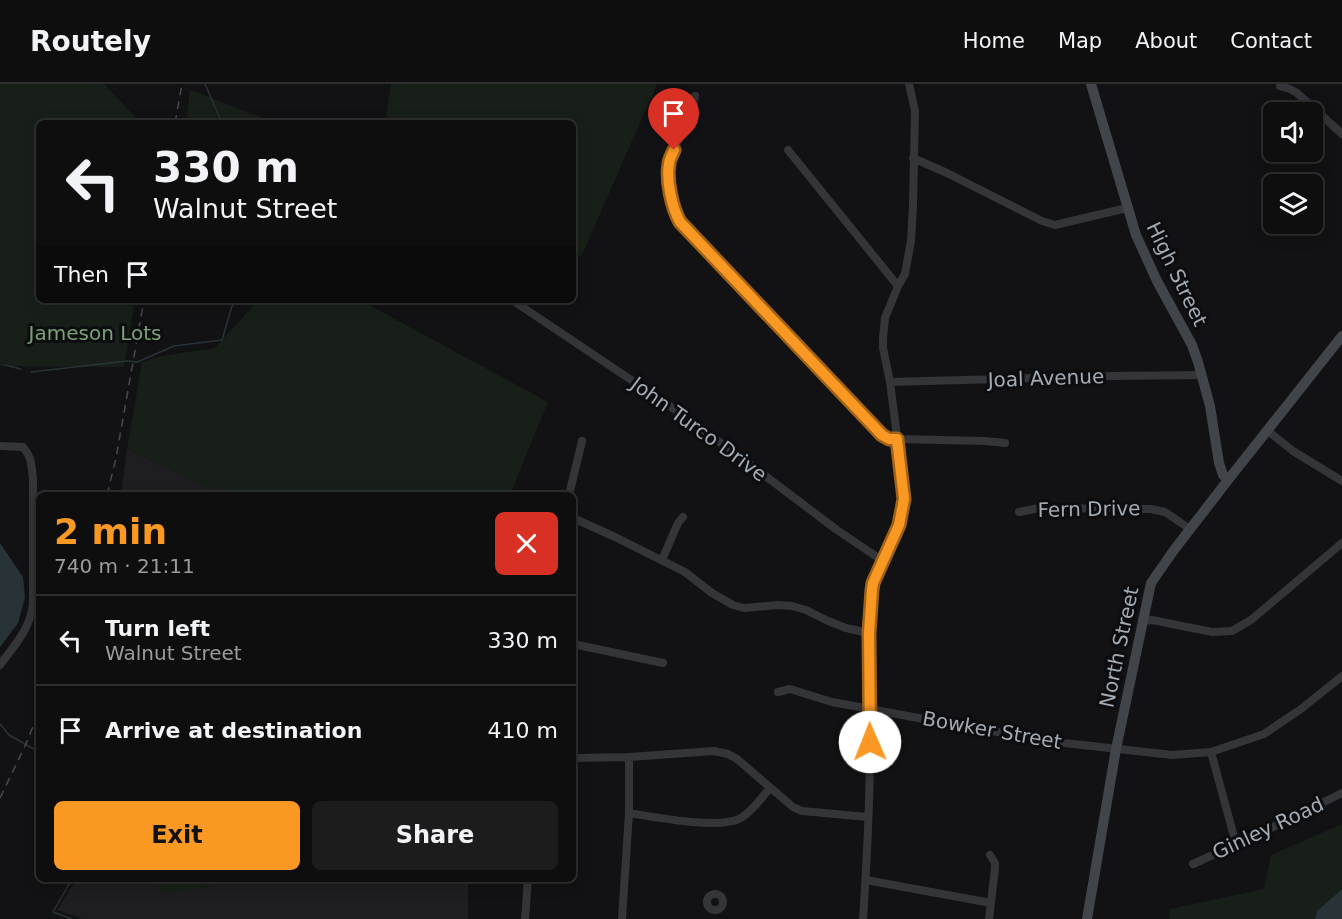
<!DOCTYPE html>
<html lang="en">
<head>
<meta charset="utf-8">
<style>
	:root { --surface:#0e0e0f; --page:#1c1c1d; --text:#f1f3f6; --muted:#9b9c9e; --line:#2e2e2f; --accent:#fa9824 }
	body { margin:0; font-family:"DejaVu Sans",sans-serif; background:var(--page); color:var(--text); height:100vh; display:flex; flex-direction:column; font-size:22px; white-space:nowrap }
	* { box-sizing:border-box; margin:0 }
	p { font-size:20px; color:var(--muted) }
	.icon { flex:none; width:33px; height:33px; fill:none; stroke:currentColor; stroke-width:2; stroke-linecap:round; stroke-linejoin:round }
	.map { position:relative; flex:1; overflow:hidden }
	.sheet { position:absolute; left:36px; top:408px; width:540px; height:390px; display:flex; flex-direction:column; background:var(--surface); border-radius:9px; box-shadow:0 3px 15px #0003,0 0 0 2px var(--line) }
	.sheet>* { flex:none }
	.guide { position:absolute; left:36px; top:36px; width:540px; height:183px; border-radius:9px; box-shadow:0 3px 15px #0003,0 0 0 2px var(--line); background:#0e0e0f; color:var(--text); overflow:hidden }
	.tools { position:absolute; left:1263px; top:18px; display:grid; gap:12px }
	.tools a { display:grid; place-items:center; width:60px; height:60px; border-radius:9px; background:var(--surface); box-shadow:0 3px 15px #0003,0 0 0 2px var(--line); font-size:30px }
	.pin { position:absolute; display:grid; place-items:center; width:51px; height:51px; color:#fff; margin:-62px -26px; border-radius:50% 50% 50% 0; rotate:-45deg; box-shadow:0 0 6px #0007 }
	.pin .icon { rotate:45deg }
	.me { position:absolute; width:66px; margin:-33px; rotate:359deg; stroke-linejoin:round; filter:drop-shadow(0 0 4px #0008) }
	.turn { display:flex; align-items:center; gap:21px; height:126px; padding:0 18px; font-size:27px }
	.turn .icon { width:78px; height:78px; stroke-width:2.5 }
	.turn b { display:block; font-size:42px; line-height:51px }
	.then { display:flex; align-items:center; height:57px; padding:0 18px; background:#0003; gap:12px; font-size:22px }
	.round { display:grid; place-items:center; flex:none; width:63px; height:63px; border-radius:9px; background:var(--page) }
	.summary { display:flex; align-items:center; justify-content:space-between; height:102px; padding:0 18px }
	h1 { font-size:36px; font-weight:700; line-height:45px; color:var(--accent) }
	.cta { display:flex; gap:12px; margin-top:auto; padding:12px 18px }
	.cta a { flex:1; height:69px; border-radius:9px; background:var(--accent); color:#111; font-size:24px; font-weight:700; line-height:69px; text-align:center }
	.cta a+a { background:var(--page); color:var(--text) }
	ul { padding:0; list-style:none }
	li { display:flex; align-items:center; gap:18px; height:90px; padding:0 18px; border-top:2px solid var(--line) }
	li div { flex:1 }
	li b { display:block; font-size:22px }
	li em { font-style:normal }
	header { display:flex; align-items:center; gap:36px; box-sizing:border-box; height:84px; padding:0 30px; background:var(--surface); border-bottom:2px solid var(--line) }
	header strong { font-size:28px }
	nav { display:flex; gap:33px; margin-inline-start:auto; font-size:21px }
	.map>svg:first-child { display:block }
	.built { fill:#1e1e21 }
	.green { fill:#181f18 }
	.water { fill:#283338 }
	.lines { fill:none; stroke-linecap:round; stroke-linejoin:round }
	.stream { stroke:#283338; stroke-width:1.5 }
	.street { stroke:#333539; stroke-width:8 }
	.secondary { stroke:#414449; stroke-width:10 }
	.rail { stroke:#46494e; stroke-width:1.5; stroke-dasharray:8 6; stroke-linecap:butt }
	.route-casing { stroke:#a26317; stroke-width:15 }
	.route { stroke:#fa9824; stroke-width:10 }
	.labels { text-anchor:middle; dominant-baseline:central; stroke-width:6; stroke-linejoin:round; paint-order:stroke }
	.street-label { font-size:20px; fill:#a3abb5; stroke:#0d0d0f }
	.park-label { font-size:20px; fill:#7ba179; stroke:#0d0d0f }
</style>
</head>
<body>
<header>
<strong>Routely</strong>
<nav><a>Home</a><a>Map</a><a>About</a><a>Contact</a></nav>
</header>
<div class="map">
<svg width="1342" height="835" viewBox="0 0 1342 835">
	<rect width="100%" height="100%" fill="#121214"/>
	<path class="built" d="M127,365l99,46h-105z
		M77,795h391v40h-387l-1,-1 -23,-8z"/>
	<path class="green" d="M0,0h104l37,39h-102v177h96l-11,67 -124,-1z
		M391,0h266l-76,173 -8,-6v-128h-188z
		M190,6l86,33h-90z
		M254,216h106l188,102 -38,93h-284l-99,-46 15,-87 20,-6 53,-8 37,-41z
		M1342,740v65l-25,22 -2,8h-146l1,-10 94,-20 7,-34z
		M154,795h64v6l-54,9 -10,-9z"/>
	<path class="water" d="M0,459l23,34 2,21 -7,25 -18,24z
		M1342,805v30h-27l2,-8z"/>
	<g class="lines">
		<path class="stream" d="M205,0l17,39
			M5,281l16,4
			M31,288l96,-11 10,1 37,-16 48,-6 10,-34 6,-6
			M0,640l9,11 30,17
			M72,835l-19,-7 19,-33"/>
		<path class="street" d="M1280,2l10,3 7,4 45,41
			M695,12c-2,20 -13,37 -22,56 -8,18 -4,49 5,67 8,14 27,29 38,40l169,178 12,2 88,2 20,2
			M788,66l110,136
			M913,74l34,15 95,48 13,4 72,-17
			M512,216l155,104 72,52 98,74 46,31
			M890,298l223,-6 89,-1
			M1268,347l25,20 49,30
			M0,362l23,1c9,10 8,18 10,31v127c-4,26 -18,39 -33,60
			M569,411l13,-54
			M1019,428l20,-4 112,1 14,3 25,17
			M573,434l42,19 70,35 27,21 21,12 11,3 34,-3 14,1 14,4 22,11 18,7 23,5
			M662,476l16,-37 5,-6
			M1142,537l10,-1 60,12 20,-1 19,-11 91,-77
			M573,560l90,19
			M778,608l12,-3 42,13 124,23 108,18 108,12 39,-3 53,-18 37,-25 41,-33
			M1211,668l25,92
			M573,674l56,-1 85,-6 14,3 9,5 56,48 9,4 66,6
			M629,729c26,4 91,17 112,5 12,-7 20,-20 29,-30
			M1193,780l70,-32 79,-39
			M866,796l125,23
			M707 818a8 8 0 1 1 16 0a8 8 0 1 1-16 0Z
			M525,835l3,-40
			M622,835l7,-106v-56
			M863,835c4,-59 7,-119 7,-178 0,-51 -3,-101 2,-152l1,-6 26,-58 6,-26 -15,-117 -7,-34v-10l2,-20 13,-32 7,-12 6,-33 2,-36 2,-94 -6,-27
			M989,835l6,-50v-6l-5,-8"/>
		<path class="secondary" d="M1091,0l45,151 21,46 35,64 6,17 12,44 9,57 4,12 5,5
			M1087,835l29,-170 35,-166 23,-33 54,-70 114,-144"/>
		<path class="rail" d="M175,39l7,-39
			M107,411l9,-37 28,-158
			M0,714l25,-52 14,-34"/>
	</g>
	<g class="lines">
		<g class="route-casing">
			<path id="route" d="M674,66c-2,5 -5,10 -5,14 -3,16 3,44 11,58l202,213 7,4h8l7,60 -5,26 -26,58 -1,7 -3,43 1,109"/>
		</g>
		<use href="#route" class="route"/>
	</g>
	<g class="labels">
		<g class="street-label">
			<text transform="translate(1177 190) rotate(64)">High Street</text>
			<text transform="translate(1046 294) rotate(-2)">Joal Avenue</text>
			<text transform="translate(699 345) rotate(36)">John Turco Drive</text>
			<text transform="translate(1089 425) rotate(-1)">Fern Drive</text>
			<text transform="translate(1119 563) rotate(-78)">North Street</text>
			<text transform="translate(992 646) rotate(10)">Bowker Street</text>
			<text transform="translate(1268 744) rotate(-25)">Ginley Road</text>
		</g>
		<g class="park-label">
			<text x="95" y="249">Jameson Lots</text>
		</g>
	</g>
</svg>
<div class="tools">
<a><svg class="icon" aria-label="sound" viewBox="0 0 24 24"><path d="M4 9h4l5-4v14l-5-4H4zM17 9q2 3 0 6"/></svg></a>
<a><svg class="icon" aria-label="layers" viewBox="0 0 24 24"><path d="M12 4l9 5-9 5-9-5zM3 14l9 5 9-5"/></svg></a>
</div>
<div class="pin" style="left:674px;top:66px;background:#d93025"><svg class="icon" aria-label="arrive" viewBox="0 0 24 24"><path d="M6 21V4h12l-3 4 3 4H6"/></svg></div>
<svg class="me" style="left:870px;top:658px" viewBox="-20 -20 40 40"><circle r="19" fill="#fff"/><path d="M0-13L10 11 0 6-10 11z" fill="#fa9824"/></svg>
<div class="guide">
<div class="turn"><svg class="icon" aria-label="left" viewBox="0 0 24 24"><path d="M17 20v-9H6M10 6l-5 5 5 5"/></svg><div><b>330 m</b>Walnut Street</div></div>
<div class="then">Then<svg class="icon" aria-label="arrive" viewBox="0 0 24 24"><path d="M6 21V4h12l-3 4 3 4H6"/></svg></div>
</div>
<section class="sheet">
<div class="summary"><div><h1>2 min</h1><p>740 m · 21:11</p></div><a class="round" style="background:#d93025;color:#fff"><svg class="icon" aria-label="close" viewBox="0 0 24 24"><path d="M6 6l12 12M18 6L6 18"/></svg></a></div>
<ul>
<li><svg class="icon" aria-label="left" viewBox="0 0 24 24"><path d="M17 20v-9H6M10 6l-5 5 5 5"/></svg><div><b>Turn left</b><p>Walnut Street</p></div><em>330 m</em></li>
<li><svg class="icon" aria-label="arrive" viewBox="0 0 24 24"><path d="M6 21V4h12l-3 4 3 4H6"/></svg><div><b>Arrive at destination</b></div><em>410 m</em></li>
</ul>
<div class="cta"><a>Exit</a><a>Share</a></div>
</section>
</div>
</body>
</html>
